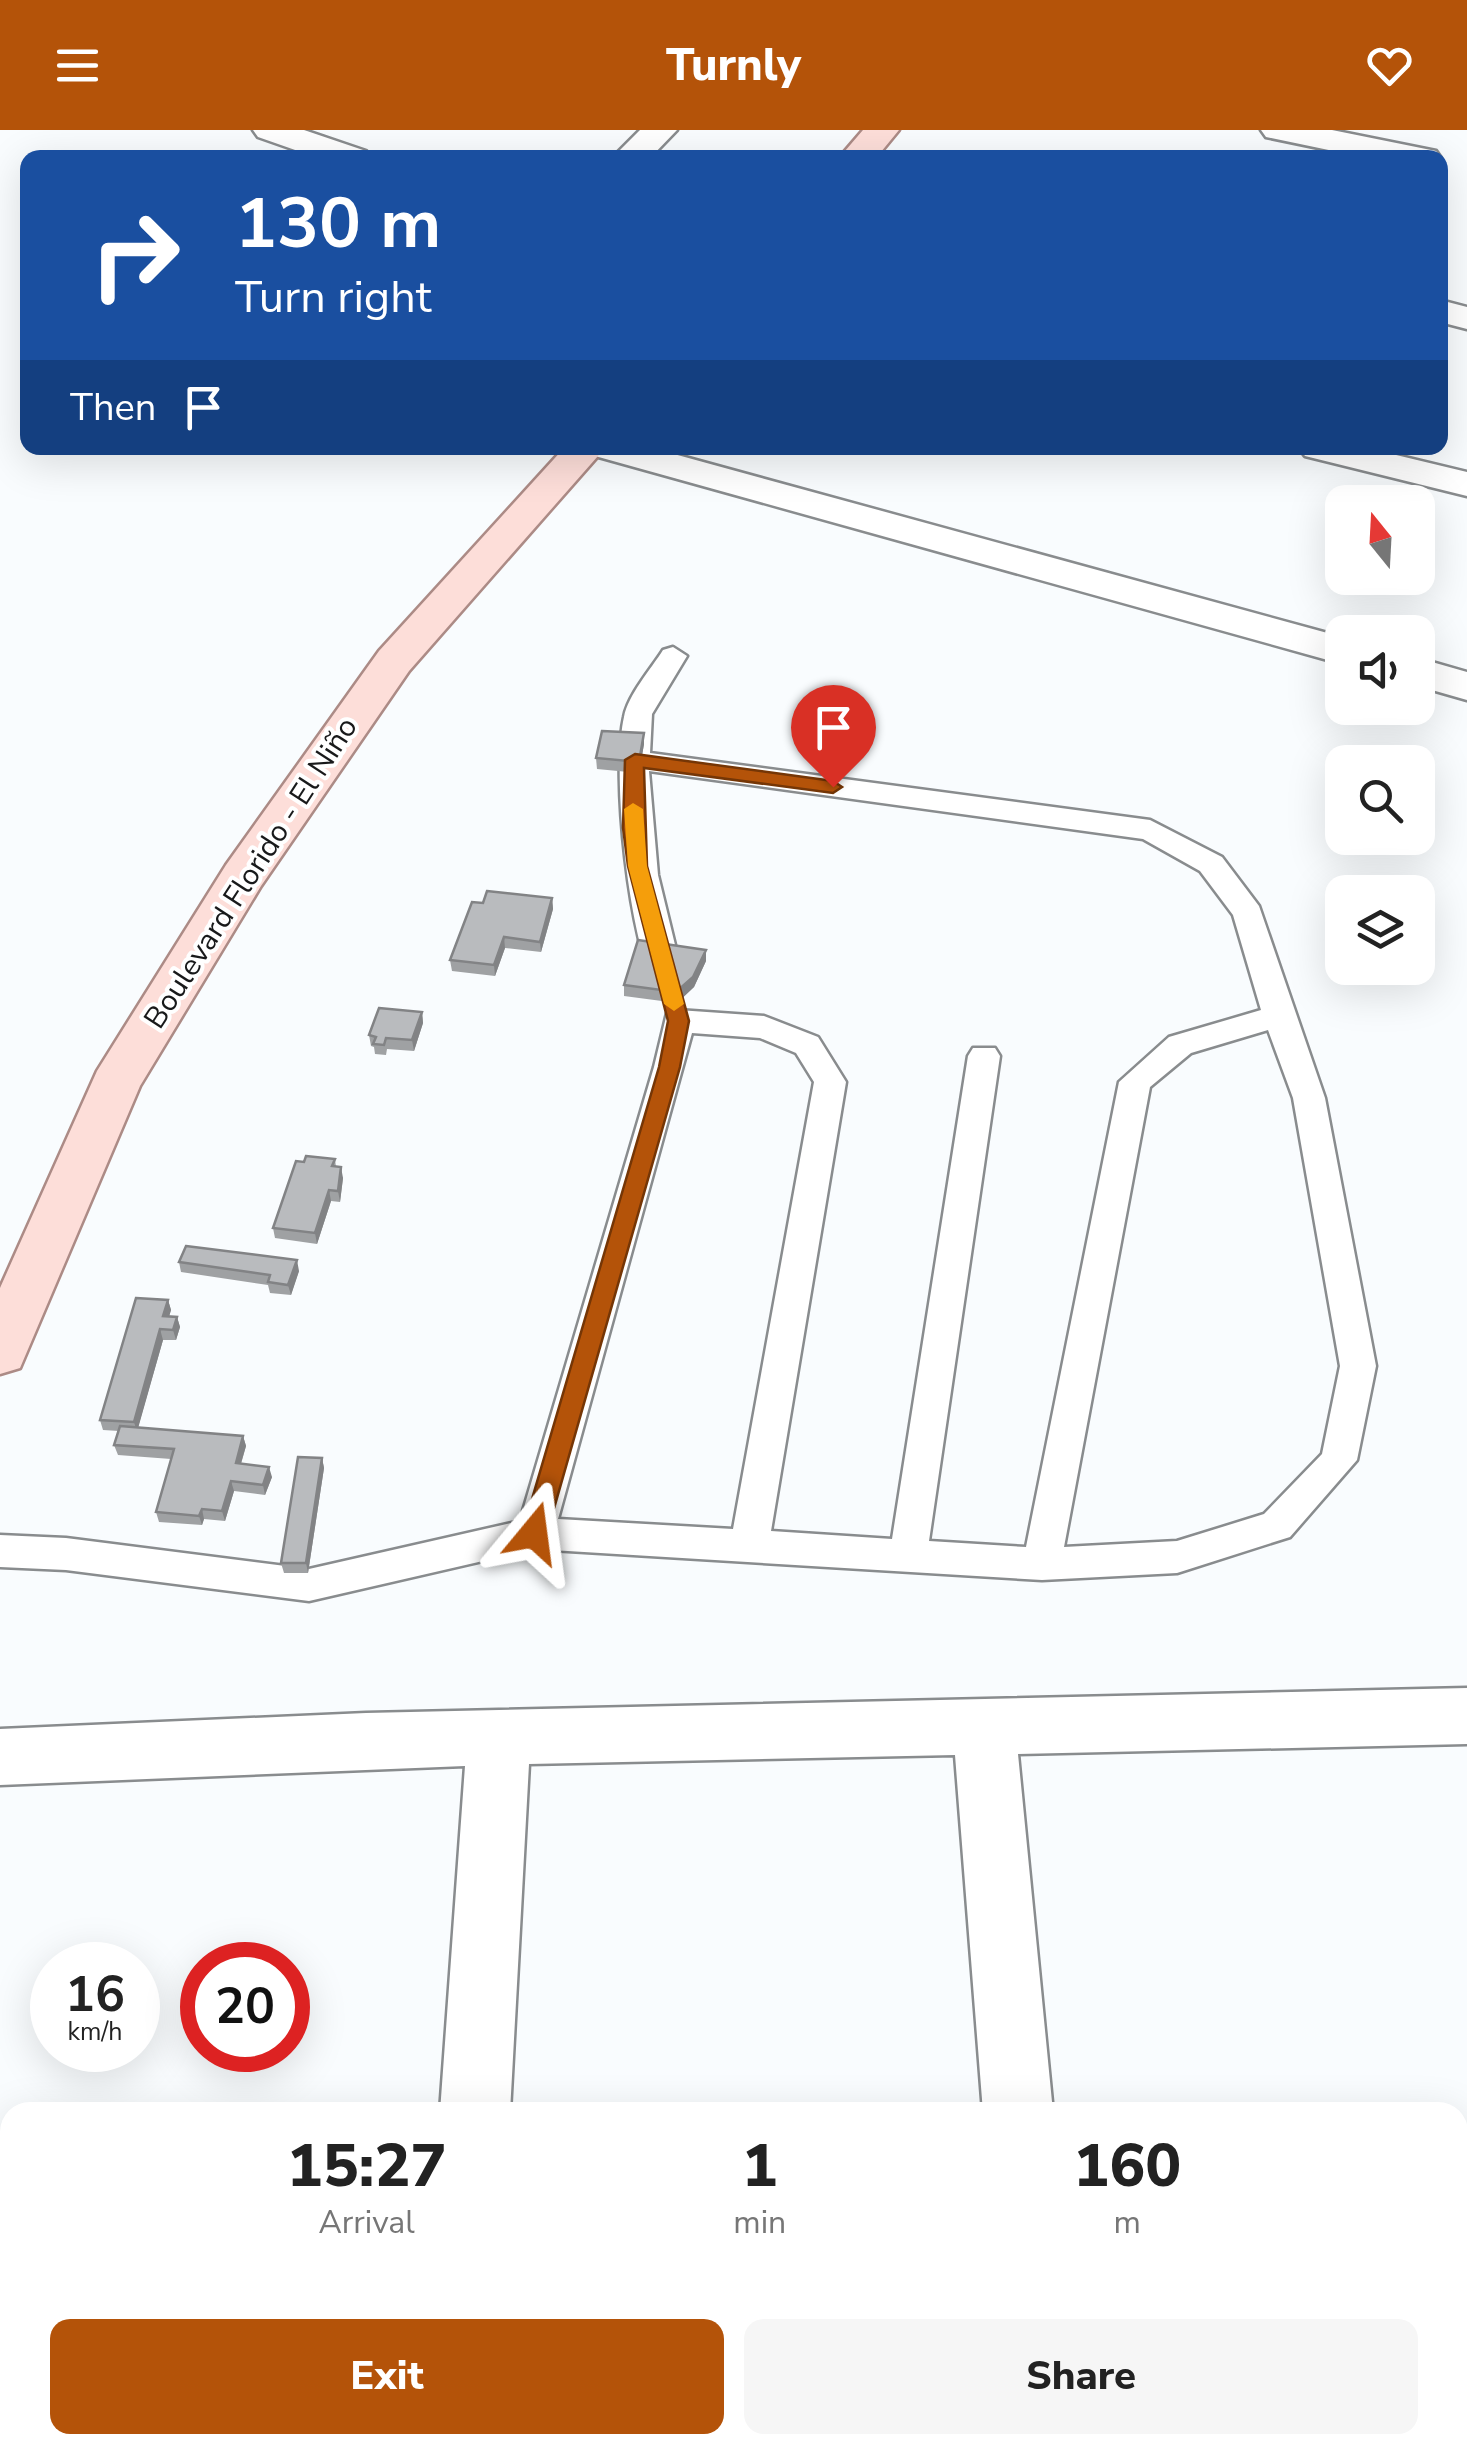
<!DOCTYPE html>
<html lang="en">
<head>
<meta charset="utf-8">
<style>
	:root { --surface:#fff; --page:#f6f6f6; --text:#222; --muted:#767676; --accent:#b45309 }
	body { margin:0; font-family:"Nunito Sans",sans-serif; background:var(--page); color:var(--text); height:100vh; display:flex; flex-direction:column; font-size:38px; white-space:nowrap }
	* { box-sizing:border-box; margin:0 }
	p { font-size:32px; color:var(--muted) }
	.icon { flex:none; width:55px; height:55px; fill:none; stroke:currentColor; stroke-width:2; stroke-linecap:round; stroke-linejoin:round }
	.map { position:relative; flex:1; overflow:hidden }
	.sheet { position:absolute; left:0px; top:1972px; width:1468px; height:352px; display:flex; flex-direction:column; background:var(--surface); border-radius:30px 30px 0 0; box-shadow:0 10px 40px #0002 }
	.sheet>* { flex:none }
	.guide { position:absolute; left:20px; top:20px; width:1428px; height:305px; border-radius:20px; box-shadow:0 10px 40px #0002; background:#1a4fa0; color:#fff; overflow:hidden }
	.needle { width:65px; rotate:342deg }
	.tools { position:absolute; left:1325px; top:355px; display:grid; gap:20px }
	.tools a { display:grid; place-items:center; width:110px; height:110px; border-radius:20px; background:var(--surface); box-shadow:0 10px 40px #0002; font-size:50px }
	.speed { position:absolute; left:30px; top:1812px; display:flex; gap:20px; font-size:50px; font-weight:700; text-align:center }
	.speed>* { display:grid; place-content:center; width:130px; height:130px; border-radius:50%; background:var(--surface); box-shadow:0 10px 40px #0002; line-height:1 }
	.speed small { font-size:25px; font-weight:400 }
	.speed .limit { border:15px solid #d22; background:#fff; color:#111 }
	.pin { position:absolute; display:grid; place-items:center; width:85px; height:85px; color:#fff; margin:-102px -42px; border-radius:50% 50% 50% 0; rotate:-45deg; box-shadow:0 0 10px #0007 }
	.pin .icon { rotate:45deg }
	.me { position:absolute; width:110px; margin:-55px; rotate:16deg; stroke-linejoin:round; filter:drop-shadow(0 0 8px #0008) }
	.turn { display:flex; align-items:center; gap:35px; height:210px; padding:0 50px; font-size:45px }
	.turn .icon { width:130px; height:130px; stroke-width:2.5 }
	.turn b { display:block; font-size:70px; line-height:85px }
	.then { display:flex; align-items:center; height:95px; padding:0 50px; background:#0003; gap:20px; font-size:38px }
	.eta { display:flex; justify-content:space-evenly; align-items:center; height:170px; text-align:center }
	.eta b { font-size:60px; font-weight:800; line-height:70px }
	.button { display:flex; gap:20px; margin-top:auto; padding:20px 50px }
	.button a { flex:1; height:115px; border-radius:20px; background:var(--accent); color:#fff; font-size:40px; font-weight:800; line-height:115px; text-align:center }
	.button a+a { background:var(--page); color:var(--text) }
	header { display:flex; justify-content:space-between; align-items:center; height:130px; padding:0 50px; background:var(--accent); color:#fff; font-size:45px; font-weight:800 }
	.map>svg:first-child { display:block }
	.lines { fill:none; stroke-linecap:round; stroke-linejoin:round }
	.service-casing { stroke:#898c8e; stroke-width:5 }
	.minor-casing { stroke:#898c8e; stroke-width:5 }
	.primary-casing { stroke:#ac8b86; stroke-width:5 }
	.service { fill:#fff; fill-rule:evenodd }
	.minor { fill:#fff; fill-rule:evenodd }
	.primary { fill:#fdded9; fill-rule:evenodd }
	.wall { fill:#9fa1a3 }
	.shaded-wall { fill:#828385 }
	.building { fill:#b9bbbe; stroke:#828385; stroke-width:2.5 }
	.route { fill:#b45309; stroke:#753606; stroke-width:2.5 }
	.slow { fill:#f59e0b }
	.labels { text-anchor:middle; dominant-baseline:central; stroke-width:8; stroke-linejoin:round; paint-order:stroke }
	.street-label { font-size:30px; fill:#18191a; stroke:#fff }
</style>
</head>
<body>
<header><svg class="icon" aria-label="menu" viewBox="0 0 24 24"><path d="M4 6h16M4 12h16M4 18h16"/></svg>Turnly<svg class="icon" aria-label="heart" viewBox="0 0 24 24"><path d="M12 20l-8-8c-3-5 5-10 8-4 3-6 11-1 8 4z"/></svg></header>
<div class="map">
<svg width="1467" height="2324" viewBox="0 0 1467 2324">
	<rect width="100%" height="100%" fill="#f9fcfe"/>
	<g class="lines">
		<g class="service-casing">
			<path id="service" d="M673,517l14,9 -35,58 -2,39 500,67 72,37 37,49 66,192 51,268 -19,94 -67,77 -113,36 -135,7 -507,-31 -226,52 -243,-31 -66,-3v-32l66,3 243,31 211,-48 134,-454 13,-54 11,-3 86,6 54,21 28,45 -75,449 121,8 76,-483 5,-8h22l5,8 -71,485 97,6 93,-465 50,-45 92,-27 -28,-95 -33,-44 -57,-32 -494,-68 9,104 27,111 -5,8h-22c-29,-50 -47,-220 -34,-277 4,-22 27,-48 39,-67zM1268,900l25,68 47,268 -18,88 -58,60 -87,27 -113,6 86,-460 41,-34zM692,903l68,5 36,15 18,29 -81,447 -175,-10z"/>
		</g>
		<g class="minor-casing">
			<path id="minor" d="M253,0h51l62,21 5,7h-53l-60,-21z
				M640,0h37l-27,28h-38z
				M1261,0h71l104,21 5,7h-74l-101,-21z
				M1440,170l27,7v22l-27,-7z
				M589,318h63l690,189v27l-747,-208z
				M1299,318h68l100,24v24l-162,-40z
				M1418,528l49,14v28l-49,-14z
				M1467,1558v56l-449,10 35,358h-70l-28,-357 -426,9 -19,348h-70l25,-346 -465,19v-56l366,-16z
				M416,2315h76v9h-76z
				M1009,2315h76l1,9h-76z"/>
		</g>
		<g class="primary-casing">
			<path id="primary" d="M863,0h36l-23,28h-37z
				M564,318h41l-196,223 -148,215 -121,200 -120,282 -20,6v-86l97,-217 129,-206 153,-214z"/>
		</g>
		<use href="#service" class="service"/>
		<use href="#minor" class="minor"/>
		<use href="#primary" class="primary"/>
	</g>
	<path class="wall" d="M644,603v11l-5,29 -42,-4 -1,-11z
		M552,768l1,11 -12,43 -36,-4 -10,28 -43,-5 -2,-11 33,-57z
		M706,820v11l-12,26 -17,16 -53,-7v-11z
		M422,882l1,11 -9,28 -27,-2 -1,6 -11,-1 -1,-7 -3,-1 -2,-11z
		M335,1029l1,8 7,11 -3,24 -9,-1 -14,43 -42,-6 -2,-10 31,-66z
		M179,1132l120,9 -8,24 -21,-2 -2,-8 -87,-13z
		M168,1170l3,10 -2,6 8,1 3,10 -4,13h-13l-25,87 105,9 3,10 -5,18 31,13 -7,18 -31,-4 -9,30 -21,-2 -2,6 -43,-3 -3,-10 15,-53 -53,-4 -4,-10 5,-14 -16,-1 -3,-10z
		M322,1328l2,10 -16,105h-24l-3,-10z"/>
	<path class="shaded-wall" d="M644,603v11l-5,29v-11z
		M552,768l1,11 -12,43 -1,-10z
		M504,807l1,11 -10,28 -1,-11z
		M706,820v11l-12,26 -17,16 -1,-11z
		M422,882l1,11 -9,28 -2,-11z
		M341,1037l2,11 -3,24 -2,-11z
		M329,1060l2,11 -14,43 -2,-11z
		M297,1130l2,11 -8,24 -3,-10z
		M168,1170l3,10 -5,17 -3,-11z
		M177,1187l3,10 -4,13 -3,-10z
		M160,1199l3,11 -26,92 -3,-10z
		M243,1306l3,10 -8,27 -2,-10z
		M322,1328l2,10 -16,105 -2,-10z
		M269,1337l3,10 -7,18 -2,-10z
		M231,1351l3,10 -9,30 -3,-10z
		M202,1379l2,10 -2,6 -3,-9z"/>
	<path class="building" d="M602,601l42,2 -5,29 -43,-4z
		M487,761l65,7 -12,44 -36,-5 -10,28 -44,-5 22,-58 11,1z
		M638,810l68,10 -13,27 -17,15 -52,-7z
		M379,878l43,4 -10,28 -26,-2 -2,7 -11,-1 3,-7 -7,-2z
		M306,1026l29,3 -3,7 9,1 -3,24 -9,-1 -14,43 -42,-5 23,-67 8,1z
		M186,1116l111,14 -9,25 -20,-3 2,-7 -91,-13z
		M136,1168l32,2 -5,16 14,1 -4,13 -13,-1 -26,93 -34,-2z
		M120,1296l123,10 -7,27 33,4 -6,18 -32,-4 -9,30 -20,-2 -3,7 -43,-4 18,-63 -60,-4z
		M298,1327l24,1 -16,105h-25z"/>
	<path class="route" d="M635,624l198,27 9,6 -9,6 -189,-25 3,98 42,155 -9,46 -133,466 -13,10 -12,-10 137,-466 9,-46 -40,-155 -5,-38 2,-68z"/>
	<path class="slow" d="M633,673l10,6 4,57 37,138 -10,7 -10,-7 -36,-138 -4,-57z"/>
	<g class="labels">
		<g class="street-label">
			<text transform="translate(251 743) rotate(-57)">Boulevard Florido - El Niño</text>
		</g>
	</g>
</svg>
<div class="tools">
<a><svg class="needle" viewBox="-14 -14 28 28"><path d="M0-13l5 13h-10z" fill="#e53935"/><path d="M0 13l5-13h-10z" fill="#767676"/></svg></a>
<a><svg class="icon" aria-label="sound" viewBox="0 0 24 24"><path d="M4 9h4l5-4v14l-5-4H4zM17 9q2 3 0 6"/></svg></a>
<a><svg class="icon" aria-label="search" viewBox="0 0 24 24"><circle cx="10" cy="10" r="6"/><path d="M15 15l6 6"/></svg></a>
<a><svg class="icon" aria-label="layers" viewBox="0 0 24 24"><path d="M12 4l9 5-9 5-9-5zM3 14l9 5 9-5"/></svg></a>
</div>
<div class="speed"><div>16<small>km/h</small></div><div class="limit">20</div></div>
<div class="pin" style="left:833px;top:657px;background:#d93025"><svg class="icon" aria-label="arrive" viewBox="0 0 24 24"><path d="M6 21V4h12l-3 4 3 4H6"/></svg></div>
<svg class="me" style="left:534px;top:1403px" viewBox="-20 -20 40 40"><path d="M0-17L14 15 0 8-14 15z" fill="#b45309" stroke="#fff" stroke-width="4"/></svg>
<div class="guide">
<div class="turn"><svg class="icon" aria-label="right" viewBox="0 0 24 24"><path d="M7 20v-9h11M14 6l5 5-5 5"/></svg><div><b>130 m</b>Turn right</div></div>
<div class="then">Then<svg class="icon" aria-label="arrive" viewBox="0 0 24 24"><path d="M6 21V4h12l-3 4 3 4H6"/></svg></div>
</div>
<section class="sheet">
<div class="eta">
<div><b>15:27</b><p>Arrival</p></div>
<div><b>1</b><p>min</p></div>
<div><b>160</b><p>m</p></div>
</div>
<div class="button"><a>Exit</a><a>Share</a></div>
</section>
</div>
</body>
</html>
